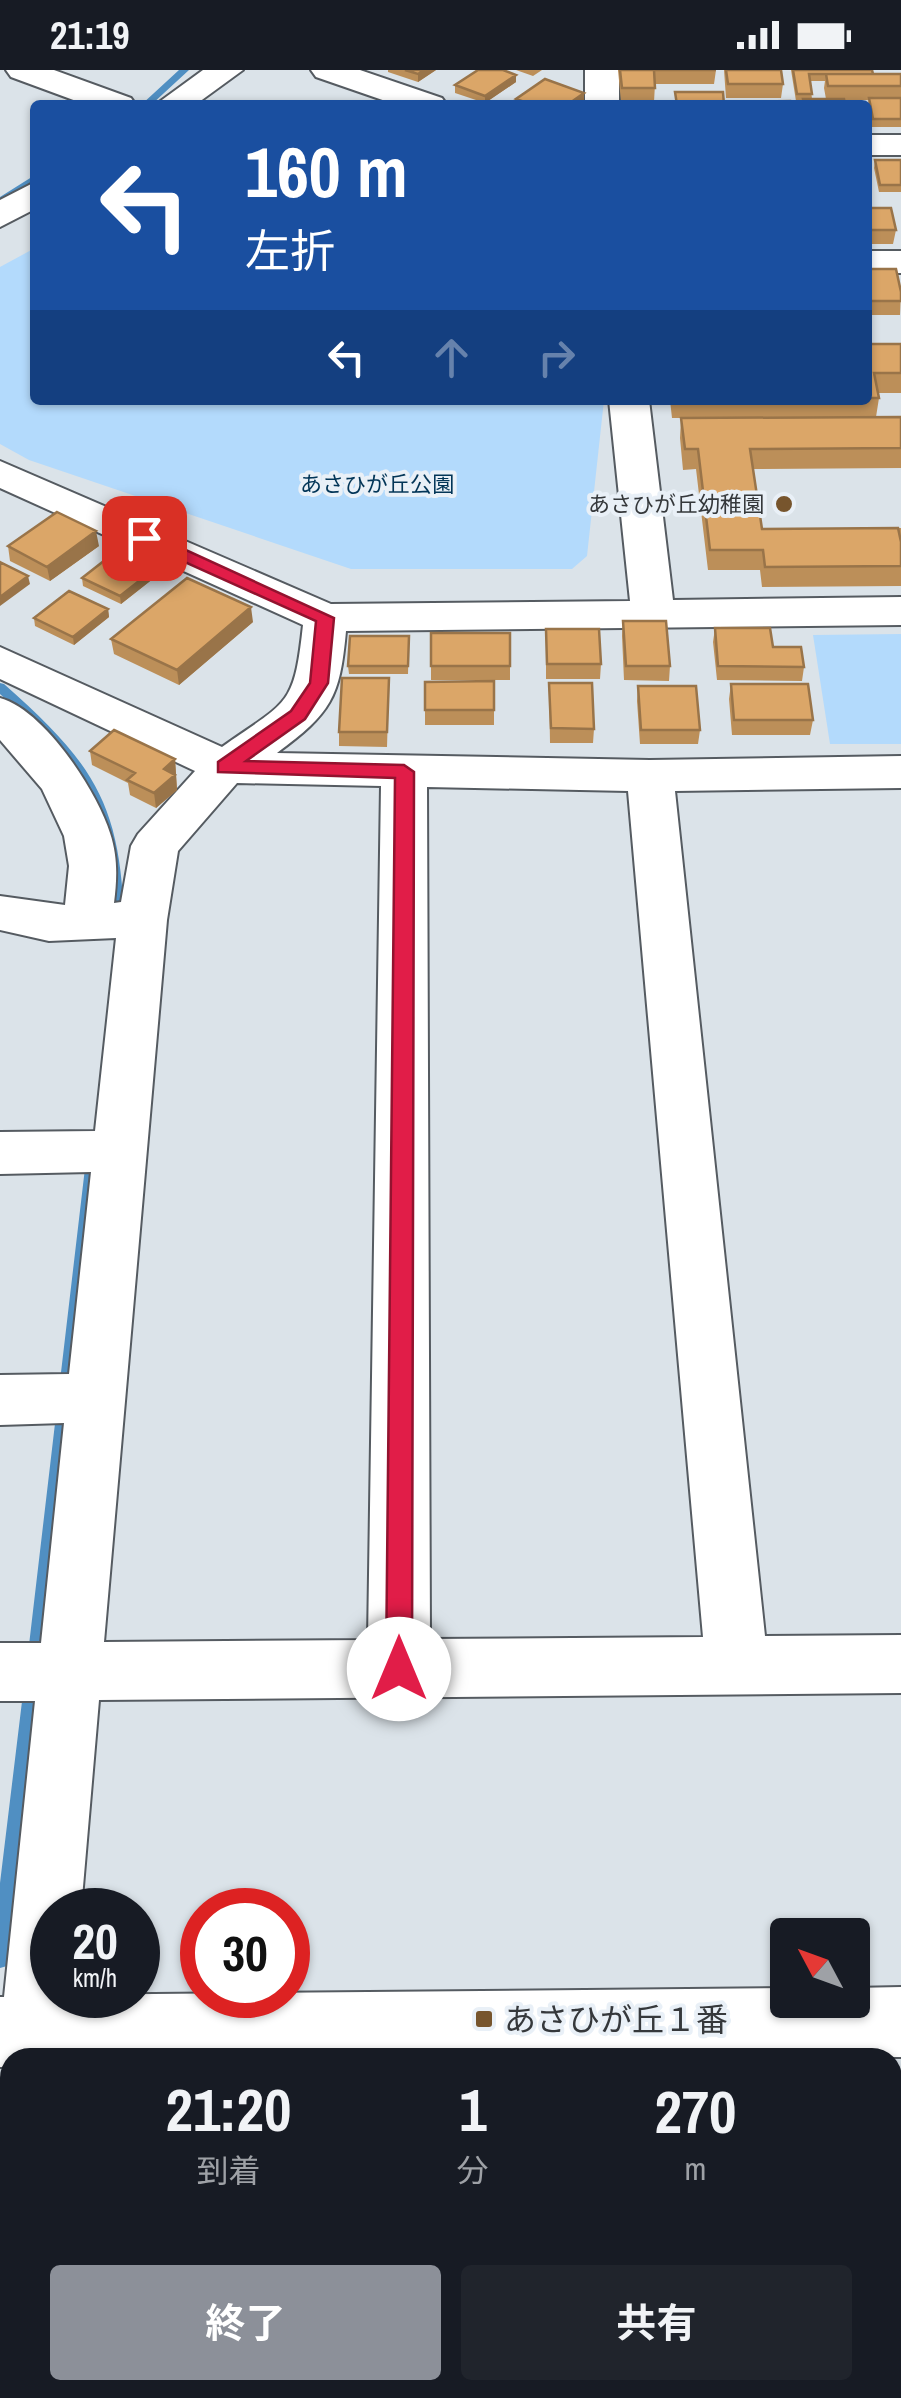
<!DOCTYPE html>
<html lang="ja">
<head>
<meta charset="utf-8">
<style>
	:root { --surface:#171b24; --page:#20242c; --text:#f1f3f6; --muted:#9ea1a6; --accent:#8c9099 }
	body { margin:0; font-family:"Archivo Narrow","Noto Sans JP",sans-serif; background:var(--page); color:var(--text); height:100vh; display:flex; flex-direction:column; font-size:38px; white-space:nowrap }
	* { box-sizing:border-box; margin:0 }
	p { font-size:32px; color:var(--muted) }
	.icon { flex:none; width:55px; height:55px; fill:none; stroke:currentColor; stroke-width:2; stroke-linecap:round; stroke-linejoin:round }
	.map { position:relative; flex:1; overflow:hidden }
	.panel { position:absolute; left:0px; top:1978px; width:902px; height:352px; display:flex; flex-direction:column; background:var(--surface); border-radius:30px 30px 0 0; box-shadow:0 2px 8px #0004 }
	.panel>* { flex:none }
	.hud { position:absolute; left:30px; top:30px; width:842px; height:305px; border-radius:10px; box-shadow:0 2px 8px #0004; background:#1a4fa0; color:#fff; overflow:hidden }
	.needle { width:65px; rotate:311deg }
	.controls { position:absolute; left:770px; top:1848px; display:grid; gap:20px }
	.controls a { display:grid; place-items:center; width:100px; height:100px; border-radius:10px; background:var(--surface); box-shadow:0 2px 8px #0004; font-size:50px }
	.speed { position:absolute; left:30px; top:1818px; display:flex; gap:20px; font-size:50px; font-weight:700; text-align:center }
	.speed>* { display:grid; place-content:center; width:130px; height:130px; border-radius:50%; background:var(--surface); box-shadow:0 2px 8px #0004; line-height:1 }
	.speed small { font-size:25px; font-weight:400 }
	.speed .limit { border:15px solid #d22; background:#fff; color:#111 }
	.pin { position:absolute; display:grid; place-items:center; width:85px; height:85px; color:#fff; margin:-42px; border-radius:20px; box-shadow:0 5px 15px #0006 }
	.me { position:absolute; width:110px; margin:-55px; rotate:0deg; stroke-linejoin:round; filter:drop-shadow(0 0 8px #0008) }
	.turn { display:flex; align-items:center; gap:35px; height:210px; padding:0 50px; font-size:45px }
	.turn .icon { width:130px; height:130px; stroke-width:2.5 }
	.turn b { display:block; font-size:70px; line-height:85px }
	.lanes { display:flex; align-items:center; height:95px; padding:0 50px; background:#0003; justify-content:center; gap:50px; direction:ltr }
	.lanes .off { opacity:.35 }
	.eta { display:flex; justify-content:space-evenly; align-items:center; height:170px; text-align:center }
	.eta b { font-size:60px; font-weight:700; line-height:70px }
	.cta { display:flex; gap:20px; margin-top:auto; padding:20px 50px }
	.cta a { flex:1; height:115px; border-radius:10px; background:var(--accent); color:#fff; font-size:40px; font-weight:700; line-height:115px; text-align:center }
	.cta a+a { background:var(--page); color:var(--text) }
	.status { display:flex; justify-content:space-between; align-items:center; height:70px; padding:0 50px; background:var(--surface); direction:ltr }
	.status svg { height:28px; fill:currentColor }
	.map>svg:first-child { display:block }
	.green { fill:#b3dafc }
	.lines { fill:none; stroke-linecap:round; stroke-linejoin:round }
	.stream { fill:#508fc2; fill-rule:evenodd }
	.minor-casing { stroke:#555b61; stroke-width:4 }
	.minor { fill:#fff; fill-rule:evenodd }
	.wall { fill:#bc8f59; fill-rule:evenodd }
	.shaded-wall { fill:#997449 }
	.building { fill:#dba668; stroke:#997449; stroke-width:2.5 }
	.route { fill:#e11d48; stroke:#92132f; stroke-width:2.5 }
	.poi-dot { fill:#77552d; stroke:#e9f0f7; stroke-width:4 }
	.labels { text-anchor:middle; dominant-baseline:central; stroke-width:8; stroke-linejoin:round; paint-order:stroke }
	.far-park-label { font-size:22px; fill:#023557; stroke:#e9f0f7 }
	.far-poi-label { font-size:22px; fill:#35383b; stroke:#e9f0f7; text-anchor:end }
	.near-poi-label { font-size:32px; fill:#35383b; stroke:#e9f0f7; text-anchor:start }
</style>
</head>
<body>
<div class="status"><b>21:19</b><svg viewBox="0 0 49 12"><path d="M0 12V9h3v3zM5 12V6h3v6zM10 12V3h3v9zM15 12V0h3v12zM26 1h20v11H26zM47 4h2v5h-2z"/></svg></div>
<div class="map">
<svg width="901" height="2328" viewBox="0 0 901 2328">
	<rect width="100%" height="100%" fill="#dbe3e9"/>
	<path class="green" d="M35,178v152h569l-17,156 -15,13h-221l-322,-109 -29,-16v-177z
		M901,564v110h-71l-17,-109z"/>
	<g class="lines">
		<path class="stream" d="M179,0h10l-38,35h-10z
			M35,105v7l-35,22v-7z
			M0,613l4,1c88,78 117,118 120,238l-2,3 -5,2 -7,-5c-2,-115 -26,-153 -110,-228z
			M92,1092l7,6 -54,494 -3,6 -6,2 -6,-2 -3,-6 58,-494z
			M33,1607l6,2 3,6 -33,274 -2,7 -7,2v-85l24,-198 3,-6z"/>
		<g class="minor-casing">
			<path id="minor" d="M6,0h48l77,28 5,7h-49l-76,-28z
				M203,0h40l-48,35h-40z
				M311,0h49l82,28 5,7h-50l-81,-28z
				M585,0h34v35h-34z
				M868,65h33v20h-33z
				M35,112v27l-35,18v-27z
				M868,181h33v22h-33z
				M609,330h40l24,200 228,-3v28l-555,6c-6,67 -15,82 -69,122l373,7 251,-4v32l-226,3 90,845 136,-1v58l-802,7 -18,210h-29v85l736,-7v12h64v-12l49,-1v70l-891,1v20l-5,-11h-5v-70h4l31,-296h-35v-58h41l23,-220 -64,2v-50l69,-1 22,-202 -91,2v-42l95,-1 21,-193 -67,3 -49,-11v-34l65,9 4,-39 -5,-30 -22,-47 -42,-49v-42c44,12 97,93 110,135 8,24 7,46 4,70l7,-1 10,-56 7,-12 57,-63 -195,-92v-32l222,100c66,-47 72,-39 81,-122l-303,-137v-27l331,143 299,-3zM237,713l144,3 -13,854 -264,2 63,-722 11,-69zM427,717l201,4 75,846 -273,2z
				M16,2320h76l1,8h-76z"/>
		</g>
		<use href="#minor" class="minor"/>
	</g>
	<path class="wall" d="M388,0h48l-18,12 -30,-10z
		M516,0h26l-9,6z
		M618,0h98l-2,14h-59l-1,18h-33z
		M724,0h57l2,14 -2,14h-55z
		M791,0h81l1,4h28v53h-29l-4,-21 1,-6h-25l1,5h-43v-4h-6zM810,11h15l-1,7 2,11h-14z
		M516,5v7l-31,21 -30,-10v-8z
		M584,23v12h-69l1,-6z
		M875,90h26v32h-22l-5,-24z
		M868,138l28,22 -3,14h-25z
		M868,199l33,23 -1,23h-32z
		M868,269v5h33v49h-23l1,5 -3,19h25v51l-148,1 9,60 139,-1v58l-139,1 -2,-17h-52l-12,-101 -13,1 -3,-32 1,-20h-9l-2,-18h198z
		M8,476h91l-49,35 -40,-20z
		M82,508h72l-33,26 -38,-18z
		M108,539l1,8 -35,28 -39,-19 -1,-8z
		M623,551l47,45 -1,15 -45,-1 -2,-44z
		M253,552l-74,63 -65,-31 -3,-15z
		M715,558l58,19 31,20 -2,14 -85,-1 -4,-38z
		M546,559l55,35 -1,15h-54z
		M431,563h79v47h-79z
		M409,566l-1,38h-59l-1,-8z
		M389,608l-2,69 -48,-1v-14z
		M494,611v44h-69v-43z
		M549,613l45,46 -1,14h-43z
		M731,614l82,36 -3,15h-78l-3,-36z
		M638,616l62,44 -2,14h-58l-3,-43z
		M90,681l85,8 2,31 -21,18 -26,-13 -2,-12 -36,-18z"/>
	<path class="shaded-wall" d="M424,0h12l-18,12v-8z
		M516,5v7l-31,21v-7z
		M584,23v12h-17z
		M96,461l3,15 -49,35 -3,-14z
		M153,500l1,8 -33,26 -1,-8z
		M28,506l2,8 -30,22v-9z
		M251,537l2,15 -74,63 -2,-15z
		M108,539l1,8 -35,28 -1,-8z
		M175,689l2,31 -21,18 -2,-15 10,-24z"/>
	<path class="building" d="M405,0h19l-6,4z
		M478,0h25l13,5 -31,21 -30,-11z
		M620,0h96h-62l1,18h-33z
		M726,0h55l2,14h-55z
		M793,0h79l1,4h-64l3,20h-15z
		M826,4h75v12h-73z
		M545,9l39,14 -17,12h-34l-17,-6z
		M675,22h48l1,13h-47z
		M869,28h32v21h-28z
		M803,29h41l1,6h-41z
		M790,31v4h-51v-3z
		M875,90h26v25h-21z
		M868,138h23l5,22h-28z
		M868,199h28l5,23v9h-33z
		M868,269v5h33v29h-27l5,25h-11z
		M901,347v31l-151,1 12,80 136,-1 3,14v24l-136,1 -2,-17h-53l-12,-101h-13l-4,-31z
		M57,442l39,19 -49,36 -39,-21z
		M114,483l39,17 -33,26 -38,-18z
		M0,492l28,14 -28,21z
		M187,508l64,29 -74,63 -66,-31z
		M69,521l39,18 -35,28 -39,-19z
		M623,551h43l4,45h-44z
		M715,558h55l3,19h28l3,20 -86,-1z
		M546,559h53l2,35h-54z
		M431,563h79v33h-79z
		M350,566h59l-1,30h-60z
		M342,608h47l-2,54h-48z
		M494,611v29h-69v-28z
		M549,613h43l2,46 -43,-1z
		M731,614h77l5,36h-79z
		M638,616h58l4,44h-59z
		M114,660l61,29 -11,10 11,6 -21,18 -27,-13 8,-7 -45,-22z"/>
	<path class="route" d="M138,464h13l183,84 -6,65 -23,36 -59,42 158,4 10,7 -2,897 -4,8 -9,4 -9,-4 -4,-8 9,-891 -177,-6v-10l73,-51 19,-28 6,-62 -178,-80z"/>
	<g class="poi-dot">
		<circle cx="784" cy="434" r="10"/>
		<rect x="474" y="1939" width="20" height="20" rx="5"/>
	</g>
	<g class="labels">
		<g class="far-park-label">
			<text x="377" y="414">あさひが丘公園</text>
		</g>
		<g class="far-poi-label">
			<text x="764" y="434">あさひが丘幼稚園</text>
		</g>
		<g class="near-poi-label">
			<text x="504" y="1949">あさひが丘１番</text>
		</g>
	</g>
</svg>
<div class="controls">
<a><svg class="needle" viewBox="-14 -14 28 28"><path d="M0-13l5 13h-10z" fill="#e53935"/><path d="M0 13l5-13h-10z" fill="#9ea1a6"/></svg></a>
</div>
<div class="speed"><div>20<small>km/h</small></div><div class="limit">30</div></div>
<div class="pin" style="left:144px;top:468px;background:#d93025"><svg class="icon" aria-label="arrive" viewBox="0 0 24 24"><path d="M6 21V4h12l-3 4 3 4H6"/></svg></div>
<svg class="me" style="left:399px;top:1599px" viewBox="-20 -20 40 40"><circle r="19" fill="#fff"/><path d="M0-13L10 11 0 6-10 11z" fill="#e11d48"/></svg>
<div class="hud">
<div class="turn"><svg class="icon" aria-label="left" viewBox="0 0 24 24"><path d="M17 20v-9H6M10 6l-5 5 5 5"/></svg><div><b>160 m</b>左折</div></div>
<div class="lanes"><svg class="icon" aria-label="left" viewBox="0 0 24 24"><path d="M17 20v-9H6M10 6l-5 5 5 5"/></svg><svg class="icon off" aria-label="ahead" viewBox="0 0 24 24"><path d="M12 20V5M6 11l6-6 6 6"/></svg><svg class="icon off" aria-label="right" viewBox="0 0 24 24"><path d="M7 20v-9h11M14 6l5 5-5 5"/></svg></div>
</div>
<section class="panel">
<div class="eta">
<div><b>21:20</b><p>到着</p></div>
<div><b>1</b><p>分</p></div>
<div><b>270</b><p>m</p></div>
</div>
<div class="cta"><a>終了</a><a>共有</a></div>
</section>
</div>
</body>
</html>
